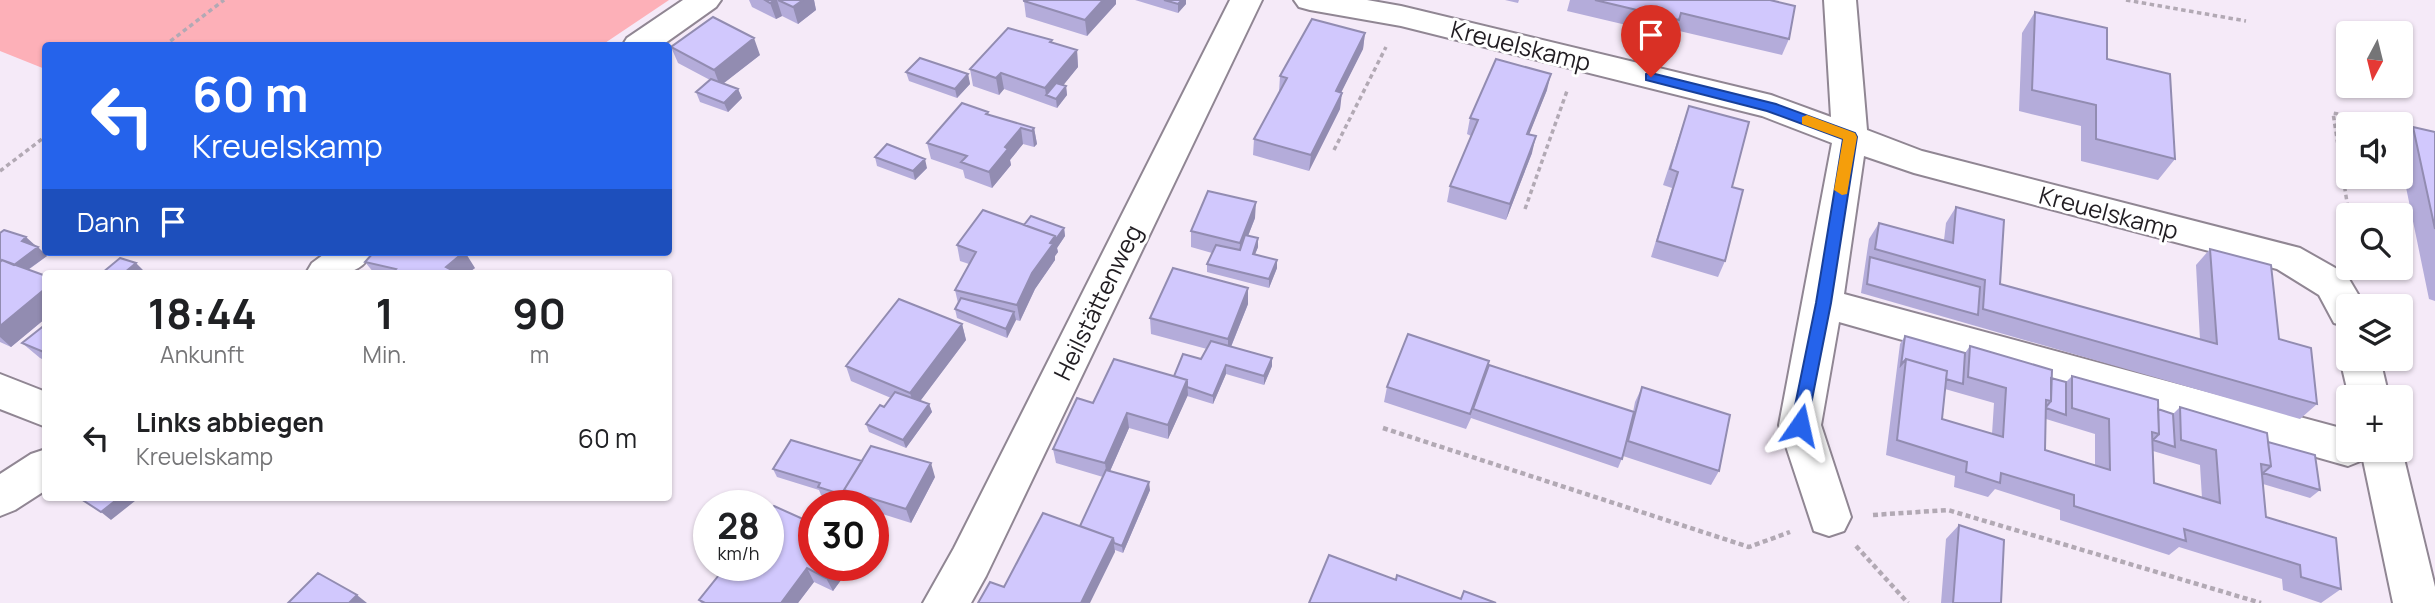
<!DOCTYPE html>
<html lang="de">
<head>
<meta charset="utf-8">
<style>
	:root { --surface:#fff; --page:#f2f2f2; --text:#202124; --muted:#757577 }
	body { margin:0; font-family:Manrope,sans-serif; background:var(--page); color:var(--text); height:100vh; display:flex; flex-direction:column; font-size:26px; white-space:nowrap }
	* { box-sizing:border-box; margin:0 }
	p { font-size:23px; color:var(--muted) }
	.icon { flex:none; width:38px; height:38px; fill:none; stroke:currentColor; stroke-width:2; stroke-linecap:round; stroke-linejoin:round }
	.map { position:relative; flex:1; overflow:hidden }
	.sheet { position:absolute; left:42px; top:270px; width:630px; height:231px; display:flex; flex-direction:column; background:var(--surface); border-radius:7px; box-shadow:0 2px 5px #0004 }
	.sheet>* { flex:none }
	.guide { position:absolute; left:42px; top:42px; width:630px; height:214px; border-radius:7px; box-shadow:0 2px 5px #0004; background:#2563eb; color:#fff; overflow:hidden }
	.needle { width:46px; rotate:187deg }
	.fabs { position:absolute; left:2336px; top:21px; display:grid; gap:14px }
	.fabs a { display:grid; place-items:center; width:77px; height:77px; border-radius:7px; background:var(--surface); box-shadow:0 2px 5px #0004; font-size:35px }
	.speed { position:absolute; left:693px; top:490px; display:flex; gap:14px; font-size:35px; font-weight:700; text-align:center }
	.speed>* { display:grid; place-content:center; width:91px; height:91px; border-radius:50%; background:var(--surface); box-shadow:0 2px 5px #0004; line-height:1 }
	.speed small { font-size:18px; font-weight:400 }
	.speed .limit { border:10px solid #d22; background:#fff; color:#111 }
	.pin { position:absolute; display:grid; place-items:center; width:60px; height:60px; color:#fff; margin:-72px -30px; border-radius:50% 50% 50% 0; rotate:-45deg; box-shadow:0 0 7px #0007 }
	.pin .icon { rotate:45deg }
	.me { position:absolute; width:77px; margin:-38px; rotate:11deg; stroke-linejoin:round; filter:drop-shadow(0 0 5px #0008) }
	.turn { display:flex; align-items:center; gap:24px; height:147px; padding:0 35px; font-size:32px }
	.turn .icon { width:91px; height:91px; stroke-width:2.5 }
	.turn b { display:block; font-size:49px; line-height:60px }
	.then { display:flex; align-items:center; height:66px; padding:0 35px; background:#0003; gap:14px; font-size:26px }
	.eta { display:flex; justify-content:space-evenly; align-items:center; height:119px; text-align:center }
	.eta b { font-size:42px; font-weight:700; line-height:49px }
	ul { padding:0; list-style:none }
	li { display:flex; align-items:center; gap:21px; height:98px; padding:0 35px }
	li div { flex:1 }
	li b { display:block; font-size:26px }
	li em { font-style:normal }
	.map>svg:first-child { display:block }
	.green { fill:#fdb0b8 }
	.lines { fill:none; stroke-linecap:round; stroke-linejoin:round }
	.minor-casing { stroke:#908693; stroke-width:4 }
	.path-far1 { stroke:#b2a9b4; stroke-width:3.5; stroke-dasharray:4.5 3.5; stroke-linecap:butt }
	.path { stroke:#b2a9b4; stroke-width:4.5; stroke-dasharray:5 3.5; stroke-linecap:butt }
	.minor { fill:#fff; fill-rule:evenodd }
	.wall { fill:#b4acda; fill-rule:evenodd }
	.shaded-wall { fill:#928cb1 }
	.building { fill:#d1c8fd; stroke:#928cb1; stroke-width:2 }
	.route { fill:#2563eb; stroke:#184099; stroke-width:2 }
	.slow { fill:#f59e0b }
	.labels { text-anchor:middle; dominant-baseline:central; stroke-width:6; stroke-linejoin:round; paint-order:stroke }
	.street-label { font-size:24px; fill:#211d22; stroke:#fff }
</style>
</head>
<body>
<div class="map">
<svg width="2435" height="603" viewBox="0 0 2435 603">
	<rect width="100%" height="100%" fill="#f5eaf8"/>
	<path class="green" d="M0,0h669l-67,45 -556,1 -1,23 -45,-18z"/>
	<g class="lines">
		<g class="minor-casing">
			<path id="minor" d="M683,0h38l-5,7 -55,39h-39l5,-8z
				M1230,0h32l-276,576 -15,27h-48l31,-55z
				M1294,0h73l34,6 370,89 60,22 -7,-117h32l11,130 55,21 378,97 46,26 19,32h-17v21l-14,-4 -15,-28 -42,-26 -363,-96 -50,-17 -20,138 504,136v20h53v-4l34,141v16h-42l-30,-143 -15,6 -509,-144 -18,103 30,92 -7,14 -15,5 -15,-5 -35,-106 53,-282 -70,-27 -361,-90 -91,-16 -11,-3z
				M327,252h46c-16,28 -39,21 -67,21l6,-10z
				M2348,347v12h32l9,38h-40l-9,-38z
				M0,374l46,18v35l-46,-18z
				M46,449v41l-31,20 -15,6v-42l31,-20z"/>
		</g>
		<path class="path-far1" d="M2126,0l120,21
			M164,46l60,-46
			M2401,127l13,2
			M1334,150l52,-103
			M0,171l46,-35
			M1525,209l42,-118
			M2349,215l-16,-102 56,11"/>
		<path class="path" d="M1383,428l366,119 41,-15
			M1873,515l75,-5 313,93
			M1856,546l52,57"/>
		<use href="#minor" class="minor"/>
	</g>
	<path class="wall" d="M749,0h65l2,10 -18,14 -16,-8 -6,3 -24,-12z
		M1022,0h94v4l-29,32 -61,-19 -2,-16z
		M1135,0h51v4l-8,9z
		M1505,0h14l-1,3z
		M1570,0h200l19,39 -7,16 -107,-25 -2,6 -106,-25z
		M2035,12l72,47 68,100 -17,21 -77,-19v-35l-62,-15 3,-78z
		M1365,33l-2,16 -22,43 -1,17 -31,62 -56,-16 1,-16 25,-47 1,-16z
		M1052,43l25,7 1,17 -15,18 3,1 1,9 -10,13 -53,-19 -5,6 -26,-9 -3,-17z
		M671,47l89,8 -36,28 14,6 4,9 -14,14 -28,-10 -4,-10 14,-12 -32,-17z
		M906,72l62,2 2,10 -13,14 -48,-17z
		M1547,90l-18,44 3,19 -26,67 -59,-18 3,-16 21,-50 -4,-2 3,-16z
		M1689,106l43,81 -7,74 -7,16 -67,-20 21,-69 -9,-3z
		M988,112l1,3 45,13 3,16 -3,3 -11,-3 -13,16 1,5 -19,23 -27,-10 -2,-8 -32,-11 -4,-16z
		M2413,127l22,5v169l-6,-2 -28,-136v-24z
		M875,157l52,11 -12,12 -38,-14z
		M1956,207l44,77 200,56 -4,-75 14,-16 69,90 38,65 -17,15 -439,-126 8,-54 10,-16 65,17 2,-17z
		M1255,218l-7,18 10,2v9l-3,7 22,14 -8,20 -62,-16v-8l5,-11 -21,-6v-16z
		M1024,225l40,3 1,8 -8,12 1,4 -3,4v4l-20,29 -15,32 -4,-1 -9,18 -50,-20 -2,-9 3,-6 -3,-13 14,-26 -9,-3 -3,-16z
		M0,233l36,13 11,10 -19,14 18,6v42l-35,29 -11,-5z
		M365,262l110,6 -7,5h-94z
		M1248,288v16l-17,43 41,19 -8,19 -38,-11 -13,30 -26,-8 -19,43 -39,-11 -19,43 40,19 -27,63 -8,-3v2l-111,35 76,-61 23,-49 -47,-14 -3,-14 40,-46 81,-27 27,-17 6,-10 -56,-15 -1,-16z
		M46,324v37l-6,-3 -18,-15z
		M962,324l4,16 -46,61 9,3 3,8 -26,36 -37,-16 -3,-8 18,-17 7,-9 -40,-17 -5,-15z
		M1905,336l60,17 5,-7 81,32 15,4 6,-6 86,33 15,5 7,-7 88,35 52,48 -10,8 -47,-14 3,33 75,72 -20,14 -38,-13 -1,-11 -103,-32 -10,8 -109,-35v-10l-65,-21 -7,8 -34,-10 1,-11 -69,-21 14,-111zM1945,389l49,14 -2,31 -50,-15zM2046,419l49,15v31l-50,-15zM2153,451l47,14 2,33 -48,-15z
		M1486,372l147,40 2,-10 7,-15 77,84 -8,14 -88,-29 -5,12 -147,-50 -5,11 -82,-27 3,-15z
		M862,461l73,16 -24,46 -38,-12v-5h-18l-34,-11 -2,-5 -42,-13 -4,-8z
		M1959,525l42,78h-60l5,-64z
		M727,565h125l-19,26 -19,-9 -16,21h-97l-2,-3z"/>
	<path class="shaded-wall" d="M775,0h2l5,16 -6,3 -6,-16z
		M799,0h15l2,10 -18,14 -5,-17z
		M1103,0h13v4l-29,32 -2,-16z
		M1182,0h4v4l-8,9v-9z
		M1365,33l-2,16 -29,58 2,-16z
		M754,38l6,17 -40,31 -6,-16z
		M1077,50l1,17 -25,31 -7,-3 -1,-7z
		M1001,73l3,16 -5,6 -3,-17z
		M968,74l2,10 -13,14 -2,-9z
		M1551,74l-4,16 -24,60 4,-16z
		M1066,86l1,9 -10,13 -1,-9z
		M738,89l4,9 -14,14 -4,-9z
		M1342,93l-2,16 -31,62 2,-16z
		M1021,128l2,16 -13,16 1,5 -19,23 -3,-16 16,-25z
		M1034,128l3,16 -3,3 -2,-16z
		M1536,136l-4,17 -26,67 4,-16z
		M925,159l2,9 -12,12 -2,-9z
		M1256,202l-1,16 -16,41 1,-16z
		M1064,228l1,8 -8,12 1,4 -3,4v4l-20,29 -15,32 -3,-16 15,-32 18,-30 5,-7z
		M26,237l10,9 -14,-5z
		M1258,238v9l-6,15 1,-8z
		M38,247l9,9 -35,25 -9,-8z
		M465,252l10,16 -7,5h-23l1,-6z
		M1277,260v8l-8,20v-9z
		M136,263l9,9 -21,1z
		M46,288v30l-35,29 -11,-10v-11z
		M1248,288v16l-20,50v-15z
		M1014,312l2,8 -9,18 -1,-9z
		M962,324l4,16 -51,68 -5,-15z
		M1272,358v8l-8,19v-9z
		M1226,365v9l-13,30v-8z
		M1187,380l1,15 -20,44v-14z
		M929,404l3,8 -26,36 -3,-8z
		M1127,413l2,15 -22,50 -2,-15z
		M931,463l4,14 -24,46 -5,-14z
		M1149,482l1,8 -27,63 -1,-7z
		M120,497h20l-29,23 -10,-8z
		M875,534l3,7 -5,7v-12z
		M1113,538l2,14 -25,51h-9z
		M835,565h17l-19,26 -7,-13z
		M807,568l7,14 -16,21h-17z
		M357,595l10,8h-18z"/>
	<path class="building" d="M765,0h10l-5,3z
		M778,0h25l-10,7z
		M1024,0h79l-18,20 -61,-19z
		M1164,0h18l-4,4z
		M1595,0h175l25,6 -6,33 -108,-26 -2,7z
		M2035,12l72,16v31l63,15 5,85 -79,-20v-34l-64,-15z
		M713,17l41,21 -40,32 -43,-23z
		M1312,19l53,14 -29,58 6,2 -31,62 -57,-16 33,-61 -7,-2z
		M1008,28l44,12 -2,2 27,8 -32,38 -44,-15 -5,5 -26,-9z
		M920,58l48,16 -13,15 -49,-17z
		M1496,59l55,15 -24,60 9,2 -26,68 -60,-18 28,-66 -8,-2z
		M711,79l27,10 -14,14 -28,-11z
		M1056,83l10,3 -10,13 -10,-4z
		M962,103l26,9 -2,2 48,14 -2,3 -11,-3 -16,19 3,2 -19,23 -28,-10 6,-6 -40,-13z
		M1689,106l60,16 -17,65 11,3 -18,71 -68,-20 21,-69 -8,-3z
		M2413,127l22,5v97z
		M887,144l38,15 -12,12 -38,-14z
		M1208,191l48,11 -16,41 -49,-12z
		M1956,207l48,13 -4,64 217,60 -7,-95 61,16 8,74 32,9 6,56 -334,-95 2,-29 -110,-31 4,-26 74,20z
		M983,210l72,26 -5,7 3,1 -21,29 -15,32 -62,-15 21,-38 -19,-7z
		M1031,216l33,12 -8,11 -1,-3 -31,-11z
		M4,230l22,7 -4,4 16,6 -24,18 -12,-5 -2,2v-29z
		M1245,235l13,3 -5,16 24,6 -8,19 -62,-15 9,-19 24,5z
		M374,252h90l-18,15 4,2 -5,4h-53l4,-4 -31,-7z
		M1870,257l110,30 -2,28 -111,-31z
		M120,258l16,5 -12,10h-22z
		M2,260l44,16v12l-46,38v-64z
		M1173,268l75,20 -20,51 -78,-21z
		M961,298l53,14 -8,17 -51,-20z
		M899,299l63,25 -52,69 -64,-27z
		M46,324v29l-24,-10z
		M1408,334l81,27 -19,53 -83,-27z
		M1905,336l60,17 -2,31 -17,-5 1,-8 -41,-12 -5,6z
		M1211,341l61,17 -8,18 -38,-11 -13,31 -26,-9v-7l-13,-4 9,-22 18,5z
		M1970,346l82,24 -1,31 -5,-1 -1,50 65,20 -1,-51 -37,-11v-32l86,24 1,34 -7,-2 2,51 66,20 -4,-53 -35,-10 -1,-33 87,26 4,33 -10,-2 5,53 70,21 5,51 -40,-12 -1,-12 -116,-36 2,12 -112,-35v-11l-73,-22 -1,10 -34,-11 1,-10 -70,-22 9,-81 41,12 -5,48 61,18 3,-49 -38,-11z
		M1114,359l73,21 -19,45 -41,-12 -22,50 -52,-14 24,-51 16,5z
		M1489,365l145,47 -12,47 -149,-50z
		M2051,378l15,4v33l-20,-7v-1l5,-6z
		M1642,387l88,28 -11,56 -91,-30z
		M895,392l34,12 -26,36 -37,-16 14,-19 4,2z
		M2158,409l15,5 2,33 -22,-7 6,-6z
		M791,440l71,21 -18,29 3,6 -29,-9 2,-4 -47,-14z
		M2268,442l47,13 5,35 -57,-17 8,-7z
		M871,446l60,17 -25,46 -62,-19z
		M1106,470l43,12 -27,64 -8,-3 -1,-5 -33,-12z
		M78,497h42l-19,15z
		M774,506l40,18v41h21l-9,13 -19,-10 -26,35h-76l-6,-3 28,-35h41v-52z
		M1043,513l70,25 -32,65h-103l12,-21 14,5z
		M1959,525l45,15 -3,63h-48z
		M1329,555l67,25 1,-5 64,24 3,-8 32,12h-187z
		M318,573l39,22 -8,8h-61z"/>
	<path class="route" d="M1651,73l125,31 79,29 2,4 -26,166 -25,127h-12l-3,-5 25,-122 27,-164 -76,-28 -121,-31v-6z"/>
	<path class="slow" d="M1807,115l48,18 2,4 -10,57 -5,1 -8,-5 9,-51 -41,-15v-7z"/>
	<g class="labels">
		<g class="street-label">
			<text transform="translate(1521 45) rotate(14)">Kreuelskamp</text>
			<text transform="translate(2109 212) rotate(15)">Kreuelskamp</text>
			<text transform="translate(1097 302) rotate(-64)">Heilstättenweg</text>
		</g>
	</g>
</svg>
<div class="fabs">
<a><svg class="needle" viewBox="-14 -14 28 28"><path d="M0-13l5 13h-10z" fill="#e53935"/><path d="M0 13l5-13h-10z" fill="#757577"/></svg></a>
<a><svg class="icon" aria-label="sound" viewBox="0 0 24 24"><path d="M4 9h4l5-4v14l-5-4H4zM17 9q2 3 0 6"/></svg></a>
<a><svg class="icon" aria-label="search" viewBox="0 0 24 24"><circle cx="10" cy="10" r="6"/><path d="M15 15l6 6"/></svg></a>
<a><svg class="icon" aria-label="layers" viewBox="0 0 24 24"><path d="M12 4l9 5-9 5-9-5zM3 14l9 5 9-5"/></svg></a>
<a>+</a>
</div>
<div class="speed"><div>28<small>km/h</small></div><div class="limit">30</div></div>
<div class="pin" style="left:1651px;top:77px;background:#d93025"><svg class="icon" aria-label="arrive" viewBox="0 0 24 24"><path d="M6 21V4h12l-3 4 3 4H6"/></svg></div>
<svg class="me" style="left:1800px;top:425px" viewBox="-20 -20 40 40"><path d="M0-17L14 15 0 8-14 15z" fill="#2563eb" stroke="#fff" stroke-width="4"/></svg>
<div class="guide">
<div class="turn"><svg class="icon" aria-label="left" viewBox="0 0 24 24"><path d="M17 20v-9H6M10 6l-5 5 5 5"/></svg><div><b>60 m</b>Kreuelskamp</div></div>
<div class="then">Dann<svg class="icon" aria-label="arrive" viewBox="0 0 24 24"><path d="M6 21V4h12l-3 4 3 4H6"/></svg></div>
</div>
<section class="sheet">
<div class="eta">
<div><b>18:44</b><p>Ankunft</p></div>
<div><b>1</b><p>Min.</p></div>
<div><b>90</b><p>m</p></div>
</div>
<ul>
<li><svg class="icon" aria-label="left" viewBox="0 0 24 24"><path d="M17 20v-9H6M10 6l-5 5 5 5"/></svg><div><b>Links abbiegen</b><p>Kreuelskamp</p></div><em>60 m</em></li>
</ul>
</section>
</div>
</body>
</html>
